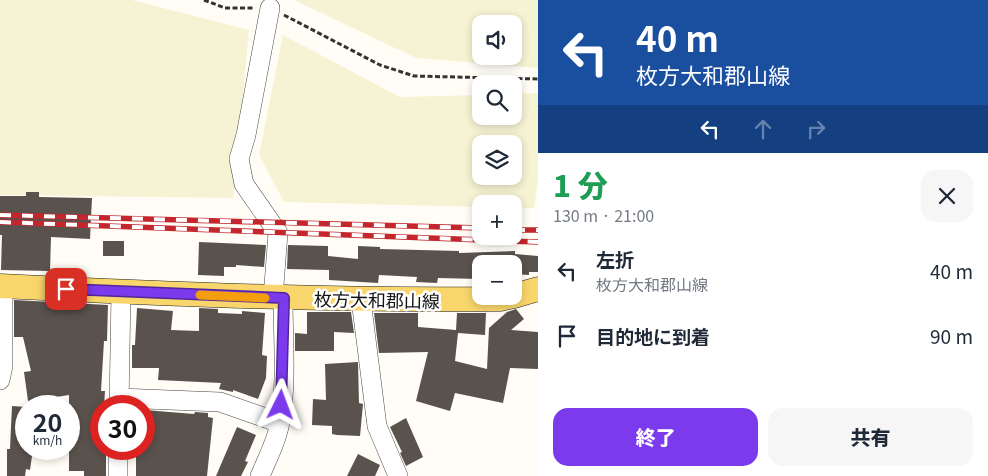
<!DOCTYPE html>
<html lang="ja">
<head>
<meta charset="utf-8">
<style>
	:root { --surface:#fff; --page:#f6f6f7; --text:#1f2937; --muted:#747a83; --accent:#7c3aed }
	body { margin:0; font-family:Georgia,"Noto Sans JP",serif; background:var(--page); color:var(--text); height:100vh; display:flex; flex-direction:column; font-size:19px; white-space:nowrap }
	* { box-sizing:border-box; margin:0 }
	p { font-size:16px; color:var(--muted) }
	.icon { flex:none; width:28px; height:28px; fill:none; stroke:currentColor; stroke-width:2; stroke-linecap:round; stroke-linejoin:round }
	.map { position:relative; flex:1; overflow:hidden }
	.details { display:flex; flex-direction:column; background:var(--surface); width:450px }
	.details>* { flex:none }
	.top-card { background:#1a4fa0; color:#fff; overflow:hidden }
	.controls { position:absolute; left:472px; top:15px; display:grid; gap:10px }
	.controls a { display:grid; place-items:center; width:50px; height:50px; border-radius:10px; background:var(--surface); box-shadow:0 2px 8px #0003; font-size:25px }
	.speed { position:absolute; left:15px; top:395px; display:flex; gap:10px; font-size:25px; font-weight:700; text-align:center }
	.speed>* { display:grid; place-content:center; width:65px; height:65px; border-radius:50%; background:var(--surface); box-shadow:0 2px 8px #0003; line-height:1 }
	.speed small { font-size:12px; font-weight:400 }
	.speed .limit { border:8px solid #d22; background:#fff; color:#111 }
	.pin { position:absolute; display:grid; place-items:center; width:42px; height:42px; color:#fff; margin:-21px; border-radius:10px; box-shadow:0 2px 8px #0006 }
	.me { position:absolute; width:55px; margin:-28px; rotate:3deg; stroke-linejoin:round; filter:drop-shadow(0 0 4px #0008) }
	.turn { display:flex; align-items:center; gap:18px; height:105px; padding:0 15px; font-size:22px }
	.turn .icon { width:65px; height:65px; stroke-width:2.5 }
	.turn b { display:block; font-size:35px; line-height:42px }
	.lanes { display:flex; align-items:center; height:48px; padding:0 15px; background:#0003; justify-content:center; gap:25px; direction:ltr }
	.lanes .off { opacity:.35 }
	.round { display:grid; place-items:center; flex:none; width:52px; height:52px; border-radius:15px; background:var(--page) }
	.headline { display:flex; align-items:center; justify-content:space-between; height:85px; padding:0 15px }
	h1 { font-size:30px; font-weight:800; line-height:38px; color:#1e9e55 }
	.button { display:flex; gap:10px; margin-top:auto; padding:10px 15px }
	.button a { flex:1; height:58px; border-radius:15px; background:var(--accent); color:#fff; font-size:20px; font-weight:800; line-height:58px; text-align:center }
	.button a+a { background:var(--page); color:var(--text) }
	ul { padding:0; list-style:none }
	li { display:flex; align-items:center; gap:15px; height:65px; padding:0 15px }
	li div { flex:1 }
	li b { display:block; font-size:19px }
	li em { font-style:normal }
	main { display:flex; flex:1; min-height:0 }
	.map>svg:first-child { display:block }
	.farmland { fill:#f6f3d4; fill-rule:evenodd }
	.building { fill:#5a524d }
	.lines { fill:none; stroke-linecap:round; stroke-linejoin:round }
	.minor-casing { stroke:#444; stroke-width:20 }
	.major-casing { stroke:#222; stroke-width:25 }
	.path { stroke:#333; stroke-width:3; stroke-dasharray:5 2.5; stroke-linecap:butt }
	.minor { stroke:#fff; stroke-width:19 }
	.major { stroke:#f9d66b; stroke-width:24 }
	.rail-casing { stroke:#c4262e; stroke-width:5.5 }
	.rail { stroke:#fff; stroke-width:4; stroke-dasharray:11; stroke-linecap:butt }
	.route-casing { stroke:#51269a; stroke-width:12 }
	.route { stroke:#7c3aed; stroke-width:9 }
	.slow { stroke:#f59e0b; stroke-width:9 }
	.labels { text-anchor:middle; dominant-baseline:central; stroke-width:5; stroke-linejoin:round; paint-order:stroke }
	.street-label { font-size:18px; fill:#111; stroke:#fff }
</style>
</head>
<body>
<main>
<div class="map">
<svg width="538" height="476" viewBox="0 0 538 476">
	<rect width="100%" height="100%" fill="#fffdf5"/>
	<path class="farmland" d="M0,0h132l117,30 -16,168 -233,-3z
		M294,0h244v68l-122,-10zM481,24h33v32h-33z
		M283,35l117,62 81,-2v21h33v-22l24,-1v87l-4,28h-20v-4h-33v3l-197,-5 -25,-47zM481,144h33v32h-33z"/>
	<path class="building" d="M26,192h13v5l53,1 -2,41 -39,-2 -1,34 -49,-1 1,-35h-2v-39h26z
		M103,241h21v15h-21z
		M199,242l67,3 -2,22 -28,-2v2h-12v9l-26,-1z
		M288,245l40,1v10l30,3v-13l22,1v2l79,2v2l56,-2v3l23,2v16h-9v3l-15,-1v-10h-33v15l-43,-1 -1,5 -21,-1 1,-5 -38,-2 -1,8 -49,-3v-10l-42,-1z
		M14,300l94,5 -1,36h-3l-3,50h4l-1,15h-3v43h5v27h-22v-5h-15v-76l-41,6 -4,-29 7,-1 -8,-34h-9z
		M137,308l36,3 -2,19 28,1v-23l19,1v4l24,1v-3l23,2 -3,42 5,1 -1,22 -8,21 -25,-9v2l-14,-3 2,-6 -63,-3 1,-12h-27v-23h3z
		M516,309l8,10 -13,11 27,2v37l-28,-1 -7,35 -48,-10 -5,18 -34,-10 12,-49 -49,1 -5,-40h44v14l38,3 1,-17h29l-1,22 -27,-2 -3,28 32,8 2,-41 18,-16z
		M307,312h44l3,21 -20,-1v19h-39v-18l12,1z
		M358,362l1,41 4,1 -3,32 -23,-1 -5,-1v-8l-20,-1 1,-26 13,1 -1,-36z
		M12,406l14,1v42h7l-3,21 -4,-1 -1,7h-18v-27h3z
		M145,410l49,4 1,-2 13,1v4l5,1 -6,58h-71v-27h8z
		M406,418l17,39 -17,9 -6,-13 2,-1 -12,-25z
		M237,427l19,8 -11,26 3,1 -7,14h-25z
		M358,454l22,11 -5,11h-28z"/>
	<g class="lines">
		<g class="minor-casing">
			<path id="minor" d="M270,8l-24,127 -7,24 5,25 34,49 -5,65
				M361,300l16,126 21,50
				M0,380l3,-14v-80
				M119,398l101,4 60,21
				M119,406l2,-114
				M118,476v-27
				M260,476c7,-17 17,-35 20,-54 7,-39 3,-84 3,-124"/>
		</g>
		<g class="major-casing">
			<path id="major" d="M0,286c167,8 333,15 500,13l13,-3
				M514,296l24,-7"/>
		</g>
		<path class="path" d="M204,0l21,8h30
			M284,15l96,50 34,11 124,3"/>
		<use href="#minor" class="minor"/>
		<use href="#major" class="major"/>
		<g class="rail-casing">
			<path id="rail" d="M0,215l481,13
				M0,222l538,20
				M514,230h24"/>
		</g>
		<use href="#rail" class="rail"/>
	</g>
	<g class="lines">
		<g class="route-casing">
			<path id="route" d="M66,289l218,9 -3,107"/>
		</g>
		<use href="#route" class="route"/>
		<path class="slow" d="M200,295l65,3"/>
	</g>
	<g class="labels">
		<g class="street-label">
			<text transform="translate(377 299) rotate(1)">枚方大和郡山線</text>
		</g>
	</g>
</svg>
<div class="controls">
<a><svg class="icon" aria-label="sound" viewBox="0 0 24 24"><path d="M4 9h4l5-4v14l-5-4H4zM17 9q2 3 0 6"/></svg></a>
<a><svg class="icon" aria-label="search" viewBox="0 0 24 24"><circle cx="10" cy="10" r="6"/><path d="M15 15l6 6"/></svg></a>
<a><svg class="icon" aria-label="layers" viewBox="0 0 24 24"><path d="M12 4l9 5-9 5-9-5zM3 14l9 5 9-5"/></svg></a>
<a>+</a>
<a>−</a>
</div>
<div class="speed"><div>20<small>km/h</small></div><div class="limit">30</div></div>
<div class="pin" style="left:66px;top:289px;background:#d93025"><svg class="icon" aria-label="arrive" viewBox="0 0 24 24"><path d="M6 21V4h12l-3 4 3 4H6"/></svg></div>
<svg class="me" style="left:281px;top:405px" viewBox="-20 -20 40 40"><path d="M0-17L14 15 0 8-14 15z" fill="#7c3aed" stroke="#fff" stroke-width="4"/></svg>
</div>
<section class="details">
<div class="top-card">
<div class="turn"><svg class="icon" aria-label="left" viewBox="0 0 24 24"><path d="M17 20v-9H6M10 6l-5 5 5 5"/></svg><div><b>40 m</b>枚方大和郡山線</div></div>
<div class="lanes"><svg class="icon" aria-label="left" viewBox="0 0 24 24"><path d="M17 20v-9H6M10 6l-5 5 5 5"/></svg><svg class="icon off" aria-label="ahead" viewBox="0 0 24 24"><path d="M12 20V5M6 11l6-6 6 6"/></svg><svg class="icon off" aria-label="right" viewBox="0 0 24 24"><path d="M7 20v-9h11M14 6l5 5-5 5"/></svg></div>
</div>
<div class="headline"><div><h1>1 分</h1><p>130 m · 21:00</p></div><a class="round"><svg class="icon" aria-label="close" viewBox="0 0 24 24"><path d="M6 6l12 12M18 6L6 18"/></svg></a></div>
<ul>
<li><svg class="icon" aria-label="left" viewBox="0 0 24 24"><path d="M17 20v-9H6M10 6l-5 5 5 5"/></svg><div><b>左折</b><p>枚方大和郡山線</p></div><em>40 m</em></li>
<li><svg class="icon" aria-label="arrive" viewBox="0 0 24 24"><path d="M6 21V4h12l-3 4 3 4H6"/></svg><div><b>目的地に到着</b></div><em>90 m</em></li>
</ul>
<div class="button"><a>終了</a><a>共有</a></div>
</section>
</main>
</body>
</html>
